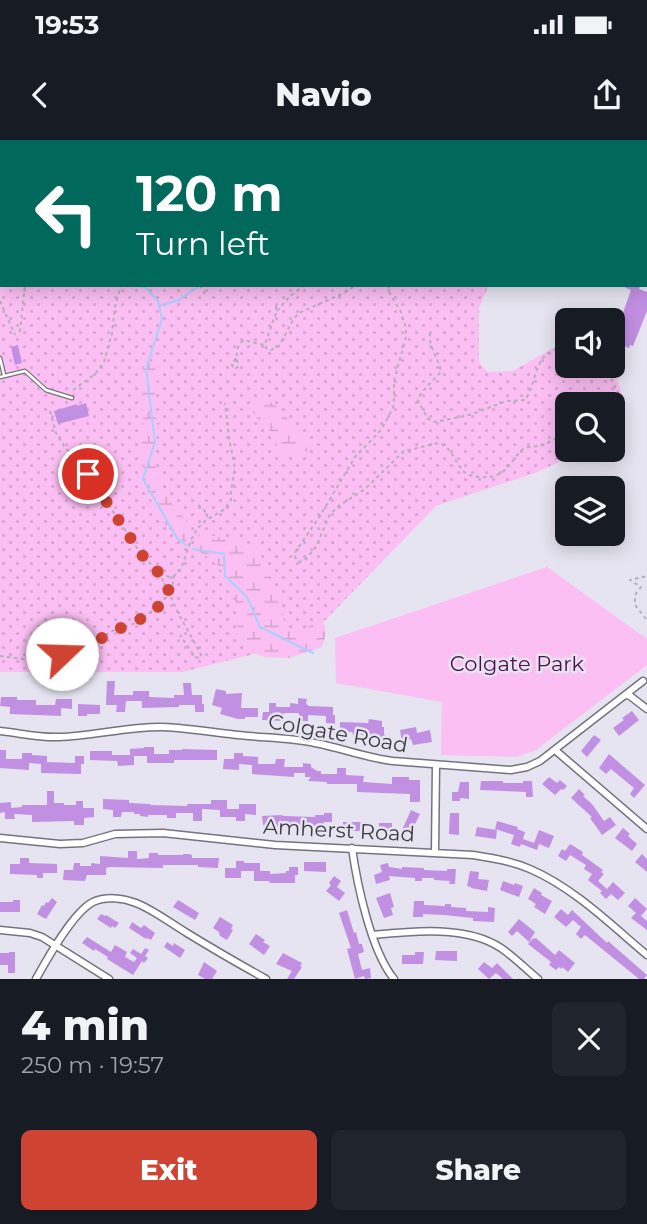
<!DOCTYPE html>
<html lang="en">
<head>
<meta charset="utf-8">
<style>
	:root { --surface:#171b24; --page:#20242c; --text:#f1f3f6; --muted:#9ea1a6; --accent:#cf4332 }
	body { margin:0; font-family:Montserrat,sans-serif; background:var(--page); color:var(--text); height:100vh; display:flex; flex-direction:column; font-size:26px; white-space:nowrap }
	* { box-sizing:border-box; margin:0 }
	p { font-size:23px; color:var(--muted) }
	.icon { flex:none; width:38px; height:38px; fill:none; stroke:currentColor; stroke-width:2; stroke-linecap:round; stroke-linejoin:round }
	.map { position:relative; height:839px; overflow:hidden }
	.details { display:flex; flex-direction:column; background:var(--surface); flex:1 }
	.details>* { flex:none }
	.banner { position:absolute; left:0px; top:0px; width:648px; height:147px; box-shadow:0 4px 18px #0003; background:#00695c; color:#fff; overflow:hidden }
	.controls { position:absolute; left:555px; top:168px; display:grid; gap:14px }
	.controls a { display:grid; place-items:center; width:70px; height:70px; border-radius:10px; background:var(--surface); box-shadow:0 4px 18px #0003; font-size:35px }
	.pin { position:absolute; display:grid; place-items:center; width:60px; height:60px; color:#fff; margin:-30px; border:4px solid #fff; border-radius:50%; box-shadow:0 2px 7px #0007 }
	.me { position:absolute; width:77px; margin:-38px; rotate:69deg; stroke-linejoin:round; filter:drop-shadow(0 0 5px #0008) }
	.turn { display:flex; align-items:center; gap:24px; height:147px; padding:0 21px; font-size:32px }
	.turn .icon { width:91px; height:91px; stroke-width:2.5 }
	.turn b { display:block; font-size:49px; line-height:60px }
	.round { display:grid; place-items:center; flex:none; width:74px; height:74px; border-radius:10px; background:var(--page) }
	.overview { display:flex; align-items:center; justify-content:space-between; height:119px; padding:0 21px }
	h1 { font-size:42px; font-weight:800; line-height:52px }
	.cta { display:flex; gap:14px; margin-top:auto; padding:14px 21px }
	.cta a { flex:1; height:80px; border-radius:10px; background:var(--accent); color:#fff; font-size:28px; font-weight:800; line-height:80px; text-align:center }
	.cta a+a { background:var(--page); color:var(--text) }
	.status { display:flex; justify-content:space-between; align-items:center; height:49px; padding:0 35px; background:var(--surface); direction:ltr }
	.status svg { height:19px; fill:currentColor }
	header { display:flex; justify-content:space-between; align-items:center; height:91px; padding:0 21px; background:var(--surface); font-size:32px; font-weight:800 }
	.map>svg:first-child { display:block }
	.grass { fill:url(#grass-dots) }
	.wetland { fill:url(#wetland-marsh) }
	.park { fill:#fbbff3 }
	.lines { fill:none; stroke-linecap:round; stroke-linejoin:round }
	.stream { stroke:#a8d0fd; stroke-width:2 }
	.building { fill:#c290e2 }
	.lane-casing { stroke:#74737e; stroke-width:5 }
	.street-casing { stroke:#74737e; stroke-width:9 }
	.path { stroke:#b2b0ba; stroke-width:2; stroke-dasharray:3.5 3.5; stroke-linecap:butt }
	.lane { stroke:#fff; stroke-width:2.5 }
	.street { stroke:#fff; stroke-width:6 }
	.route { stroke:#cf4332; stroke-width:12; stroke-dasharray:0 21.6 }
	.labels { text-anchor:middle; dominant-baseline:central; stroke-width:5; stroke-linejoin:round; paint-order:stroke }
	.park-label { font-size:21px; fill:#520d4e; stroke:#e6e4f0 }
	.street-label { font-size:21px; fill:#3c3b40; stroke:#e6e4f0 }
</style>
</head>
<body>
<div class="status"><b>19:53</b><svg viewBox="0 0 49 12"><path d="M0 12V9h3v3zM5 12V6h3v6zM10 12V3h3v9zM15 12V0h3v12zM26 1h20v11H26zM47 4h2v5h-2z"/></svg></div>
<header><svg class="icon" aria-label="back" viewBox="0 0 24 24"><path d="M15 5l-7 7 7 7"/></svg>Navio<svg class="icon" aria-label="share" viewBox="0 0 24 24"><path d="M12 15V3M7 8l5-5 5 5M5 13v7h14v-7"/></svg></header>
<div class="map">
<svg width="647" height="839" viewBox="0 0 647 839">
	<defs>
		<pattern id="grass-dots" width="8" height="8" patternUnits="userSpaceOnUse" patternTransform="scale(1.75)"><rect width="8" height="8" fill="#fbbff3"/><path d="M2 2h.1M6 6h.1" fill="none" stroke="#d8a5d1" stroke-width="1.8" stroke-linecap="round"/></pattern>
		<pattern id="wetland-marsh" width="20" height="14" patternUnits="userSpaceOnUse" patternTransform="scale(1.75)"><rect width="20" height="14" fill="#fbbff3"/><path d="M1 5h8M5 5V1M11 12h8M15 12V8" fill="none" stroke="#d8a5d1"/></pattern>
	</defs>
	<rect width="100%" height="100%" fill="#e6e4f0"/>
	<path class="grass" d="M0,0h454l1,2h-453v143h487l-10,23v54l8,10 26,-1 54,-31v26h44c7,14 16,37 12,53 -1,4 -7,10 -10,14l-1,-29h-45v46h17l-46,22 -102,34 -131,135 -122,31h-183z"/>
	<path class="wetland" d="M149,220l11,8c0,6 -3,10 -4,16 -3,9 0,22 1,32 2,26 -6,46 5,72 6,15 28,31 29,45l-6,9 -8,-4 -16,-19 -13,-25 -7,-43v-16l2,-12 -1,-47 2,-10z
		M262,260c18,2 26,21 36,33 5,6 13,9 18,14 -3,3 -27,10 -32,10 -8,-7 -6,-12 -10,-21 -5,-9 -16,-14 -20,-22 -3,-5 -1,-6 0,-11z
		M201,393l48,11 7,4 5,6 3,15 15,25 5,27 4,9 6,2 13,-4 12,-9c10,7 7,17 3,28l-33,11 -24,-1 -15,-5 -8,-8 -2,-6 -3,-15 1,-10 -6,-27 -14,-21 -19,-14 -3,-7v-5z"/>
	<path class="park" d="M547,427l100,72v26l-111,85 -19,7 -76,-2 1,-53 -106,-19 -1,-45z"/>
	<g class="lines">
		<path class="stream" d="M0,64l2,-1
			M133,145l12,2 13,14 4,18 -16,50 9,73 -12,37 34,59 9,7
			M159,166l20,-6 19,-13
			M193,409l31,5 1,22 22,21 13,30 53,26"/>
	</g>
	<path class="building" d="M620,145h21l-2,4 8,3v19l-14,35 -3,-1 -1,3 -16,-7 18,-51z
		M18,205l4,18 -7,2 -4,-18z
		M86,263l3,13 -31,8 -4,-13 23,-7v2z
		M107,541h8l-1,14h19v-4h16v6l25,1v-3h10l-1,-12h8l1,12h10v9h2v8h-9v-7h-16v2l-37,1v-7h-16l-1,11h-9l1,-7h-11z
		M216,549l10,2v3l16,-1 -1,15h17v9h-13v2h-7l-18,-5 2,-6 -10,-3z
		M1,557h16v3h19v5h19l1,-6h16v10l-11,-1v8l-51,-2v-7l-10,-1z
		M298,558l9,1 -1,5 3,2 24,1v8h2v9l-9,-1v-7l-18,-1v6h-9v-8h-15v8l-22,-1 1,-8h6v-9h7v4h14v-4l8,1z
		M78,564l22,1v9h-13v2h-9z
		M632,571l7,9 -20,16 -6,-8 11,-8 -2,-2z
		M369,579l13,2v6h2v8l3,1 -1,8 -9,-1 1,-7 -26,-2 1,-2 -13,-1v-9l28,1z
		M416,587l1,6 13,-3 2,12 -19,3 -2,-6 -9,2 -2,-11z
		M594,595l7,5 -14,17 -6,-6z
		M144,607h10v7h15v-4h13v-1l35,1v10h-43v3h-27v-7h-13v9l-16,1 -1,-5 -27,-1v-9h22v4h18v-6l14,-1z
		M0,610h6v9h16v-6h10v2l15,1v6l28,1v-7h9v8h-3v10l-40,-1v-9l-12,-1v7l-29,-2z
		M234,613h9v3l15,1v7h17l1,-5h9l-1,8h19v-4l8,1v3l6,4h4v3h16v-6h9v7l18,1 -1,6 29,2v-7h17v3h11v22h-10v-8l-53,-2v-8h-30v-2l-19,-1 3,-4h-6v-4h-11v4l-42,-3v-9l-13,-1v6l-16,-1 1,-10h10z
		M609,614l36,31 -11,13 -4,-4 4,-6 -23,-19 -5,5 -7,-6z
		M549,637l8,6 3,-3 7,6 -4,4 -2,-1 -6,6 -13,-11z
		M481,641h22v2h20v-2h9l1,16h-7v-5l-46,-2z
		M460,642h9v17l-9,-1v3h-8v-9h6z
		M579,649l6,6 -2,1 9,8 12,17 6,-4 6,8 -14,10 -12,-17 2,-1 -21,-19z
		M47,651h7v12h10v2h12v-4h7v7h11v9l-10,1v7h-10v-4l-42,1v-7l-18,-1 1,5h-10v-7l-5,1v-10l11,-1v6l11,-1v-2h25z
		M103,659l26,1v3l21,1v1l37,1v-2h24v-4h16v9h12v-5h17v11l-11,-1v7h-9v-4h-16v-7l-18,-1v12h-9v-8h-17v5h-9v-3h-19v2l-8,-1v-2h-6v-2h-12l-1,5h-8v-7l-10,-1z
		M411,670l9,4 -10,20 -8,-4z
		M324,673h8v9h-8v9h-9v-5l-31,-1v2h-9v-2h-12l-1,-9 19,-1 3,1 31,1v-2h9z
		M450,673h9v22l-10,-1z
		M497,681l21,6 -1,2 8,3 -2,7 11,4 5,-13 15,6 -5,12 -10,-4 -2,6 -16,-6 -1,3 -9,-3 3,-9 -19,-6z
		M343,682h22v9h-22z
		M379,683h13v10l-13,-1z
		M477,687l20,3 -1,9 -21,-3z
		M623,688l7,6 -2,2 9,8 -5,7 -17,-13z
		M570,704l13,8 -1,3 21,15 -2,2 3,2 -6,7 9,8 6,-7 12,11 -7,7 -7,-6 -5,5 -6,-6 2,-2 -14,-11 4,-6 -8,-5 2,-4 -16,-10 -4,6 -8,-5 4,-7 3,2z
		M128,711h9v8l12,-1v-5h9v2h25v-1h6l3,1v3h27l-1,10 -20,-1v-2h-35v3l-53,-1 -4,1v7h-19l-2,6 -22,-1 1,-10h9l1,-7h6v3h11v-3l9,1v-8l28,2z
		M642,714l5,5v13l-12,-10z
		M20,718h9v5l28,1v9h-14v5h-6v-3l-27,-1v-10h10z
		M236,721h8v2h16v8h10v3l16,-1v-2h3v-4h9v8h-3v8h-26l1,-2h-16v-10h-13v7h-16v-10h11z
		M304,722h22v10l-22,-1z
		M388,723l1,4 13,2v-2l22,1v2l23,1v-2h9l-1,15h-6l1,-3 -16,-1v-2h-12v3h-7v-3l-26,-2 1,4 -14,4 -2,-9 8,-3 -2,-7z
		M470,731l9,1 -1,7 11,1 -2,11 -16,-3v-1l-4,-1z
		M334,736l7,5 -4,6 8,6 -6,8 -13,-10 5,-6 -2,-2z
		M503,741l11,4 1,-2 8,3 -4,11 -19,-7z
		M534,748l8,5 -1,2 11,6 -7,13 -11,-7 2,-3 -8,-5z
		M390,753l4,14 -3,1 2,7 -9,3 -8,-20z
		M52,758l5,4 -11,17 -2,-1 -7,-4 5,-9 2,1 2,-4 2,1z
		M635,758l12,11 -6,7 6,5v9l-16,-12 5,-5 -8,-7z
		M13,760h7v12h-20v-10h13z
		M178,760l21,13 -4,7 -22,-13z
		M414,761h10v4l21,1v-2h6v3l15,1v3l22,1v-5l7,1 -1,14 -21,-1v-3l-29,-3 -21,-1v3h-10z
		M561,769l7,6 4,-5 35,33 1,-2 39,34 -3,4h-5l-54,-44 -4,4 -5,-5 5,-7 -8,-7 -7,7 -12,-10z
		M347,770l7,23 2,-1 3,12h3l2,8 -6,2 4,16 8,-2 1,10 -6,1 -1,-3 -9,3 -8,-30 4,-1 -12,-35z
		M101,774l4,2 1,-1 13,8 -4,5 -3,-2 -1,2 -14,-9z
		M220,777l13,8 -2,4 2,1 -6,10 -7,-4 -1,-4 -6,-4z
		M519,779l16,13 -6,10 -12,-11 -5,5 -4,-4z
		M132,782l9,6 3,-3 7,5 4,3 -4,7 -4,-2 -1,1 -17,-11z
		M256,794l9,6 -2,2 7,4 -6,9 -15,-11z
		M87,797l24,15 4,-7 12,7 -2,5 9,5 3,-4 -7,-5 3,-4 8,5 4,-6 4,2 -4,6 3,2 -4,5 -2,-2 -9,14 -26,-16 1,-2 -13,-8 -1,2 -12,-8z
		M533,798l1,1 2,-1 19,17 4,-5 16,13 -7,9 -6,-5 -1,2 -2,-2 -3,3 -7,-5 2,-3 -23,-18z
		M167,802l6,4 1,-3 11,7 -5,8 -16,-11z
		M436,811h21v10l-22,-1z
		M9,812h6v21h-7v-8h-8v-12h9z
		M415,812h9l-1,12h-21v-9h13z
		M283,813l19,10 -2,3 2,1 -8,12h-7l5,-8 -16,-7z
		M204,822l13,9 -5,8h-7l-7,-4z
		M484,822l8,6 5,-5 16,16h-10l-7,-6 -7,6 -11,-10z"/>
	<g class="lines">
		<g class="lane-casing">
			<path id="lane" d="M0,218l4,17
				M0,237l25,-6 21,19 26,8"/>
		</g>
		<g class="street-casing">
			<path id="street" d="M616,0l2,2
				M646,29l1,1
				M626,555l4,1 17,13
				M0,591c20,2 39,7 59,6 33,-1 67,-10 101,-10 24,0 46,5 70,7 28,4 57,3 85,9 27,5 52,15 78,18l118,9 16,-3 13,-6 103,-80
				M555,610l92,79
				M0,698l60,6 23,-1 32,-9 48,-1 112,12 198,10c19,3 39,6 57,14 44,19 80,55 117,86
				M352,708c5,36 19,103 42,131
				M435,712l1,-87
				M0,790l30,3 12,4 67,42
				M373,795c39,-4 94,-10 128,13 13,9 25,21 37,31
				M36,839c11,-20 37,-67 57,-77 13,-6 30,-4 43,1 18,7 34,20 51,30 26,16 52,31 79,46"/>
		</g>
		<path class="path" d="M364,0v2
			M82,2v-2
			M176,2l1,-2
			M200,145l5,9
			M388,145l2,9 11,18 5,16v9l-12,44v23l-1,4 -12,22 -26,27 -35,59 -26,38 3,7 3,1 6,-3 10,-12 13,-31 8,-9 28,-18 39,-38 35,-8c12,5 14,14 21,24 5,8 11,9 19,10 28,2 28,-13 45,-29l20,-3 23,-13
			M0,161l15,34
			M276,166v7l-11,31 1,4 5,2 8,-4 14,-26 6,-7 45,-20 12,-8
			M277,171l13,-15 15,-11
			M20,192l5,-47
			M430,193c-2,15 9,25 11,39l-20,21 -3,8 10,18 7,3 34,-7 38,-14 18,-1c9,-13 9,-30 18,-42 5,-7 16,-10 24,-14
			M236,218l-4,7 2,4 4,-2c-1,-11 -4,-19 6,-27l20,5
			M605,226l14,29 1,13 -8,8
			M73,250l22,-16 9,-12 8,-29 3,-26 6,-22
			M50,271l6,22 8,13 27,32 50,76 18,19 12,22
			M198,365l6,5 4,7
			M160,433l9,4 5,-1 7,-7 10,-29 6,-11 8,-8 20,-12 6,-9v-9l4,-23 -6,-30 -4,-35
			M171,452l3,-15
			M171,457l6,14 21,38 3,6 -1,3 -5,-1 -15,-22
			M646,479l-11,-14v-10l6,-8 -11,-7 17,-4
			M0,516l46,6 50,-20 16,-11 21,-7 24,-16 12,-14"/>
		<use href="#lane" class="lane"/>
		<use href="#street" class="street"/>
	</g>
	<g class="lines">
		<path class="route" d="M62,514l34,-12 16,-11 21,-7 24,-16 13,-15 -11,-20 -18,-19 -53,-80"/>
	</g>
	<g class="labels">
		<g class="park-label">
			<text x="517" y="523">Colgate Park</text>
		</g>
		<g class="street-label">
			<text transform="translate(338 593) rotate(10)">Colgate Road</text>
			<text transform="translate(339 690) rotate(3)">Amherst Road</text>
		</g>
	</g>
</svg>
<div class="controls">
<a><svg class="icon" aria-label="sound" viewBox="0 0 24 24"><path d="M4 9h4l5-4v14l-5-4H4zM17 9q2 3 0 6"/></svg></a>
<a><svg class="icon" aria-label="search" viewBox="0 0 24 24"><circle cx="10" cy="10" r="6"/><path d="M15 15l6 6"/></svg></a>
<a><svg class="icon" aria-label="layers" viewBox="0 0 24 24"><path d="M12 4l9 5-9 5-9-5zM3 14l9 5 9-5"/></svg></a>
</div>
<div class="pin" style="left:88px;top:334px;background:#d93025"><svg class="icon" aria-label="arrive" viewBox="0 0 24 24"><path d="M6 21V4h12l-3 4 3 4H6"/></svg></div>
<svg class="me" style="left:62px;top:514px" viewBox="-20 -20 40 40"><circle r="19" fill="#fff"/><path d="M0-13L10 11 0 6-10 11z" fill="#cf4332"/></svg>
<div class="banner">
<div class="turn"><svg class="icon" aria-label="left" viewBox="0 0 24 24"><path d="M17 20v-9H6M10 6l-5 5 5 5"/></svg><div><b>120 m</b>Turn left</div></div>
</div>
</div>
<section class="details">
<div class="overview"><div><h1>4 min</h1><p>250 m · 19:57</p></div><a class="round"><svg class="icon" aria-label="close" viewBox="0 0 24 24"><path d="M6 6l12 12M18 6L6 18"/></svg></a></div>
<div class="cta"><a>Exit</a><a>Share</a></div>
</section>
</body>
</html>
